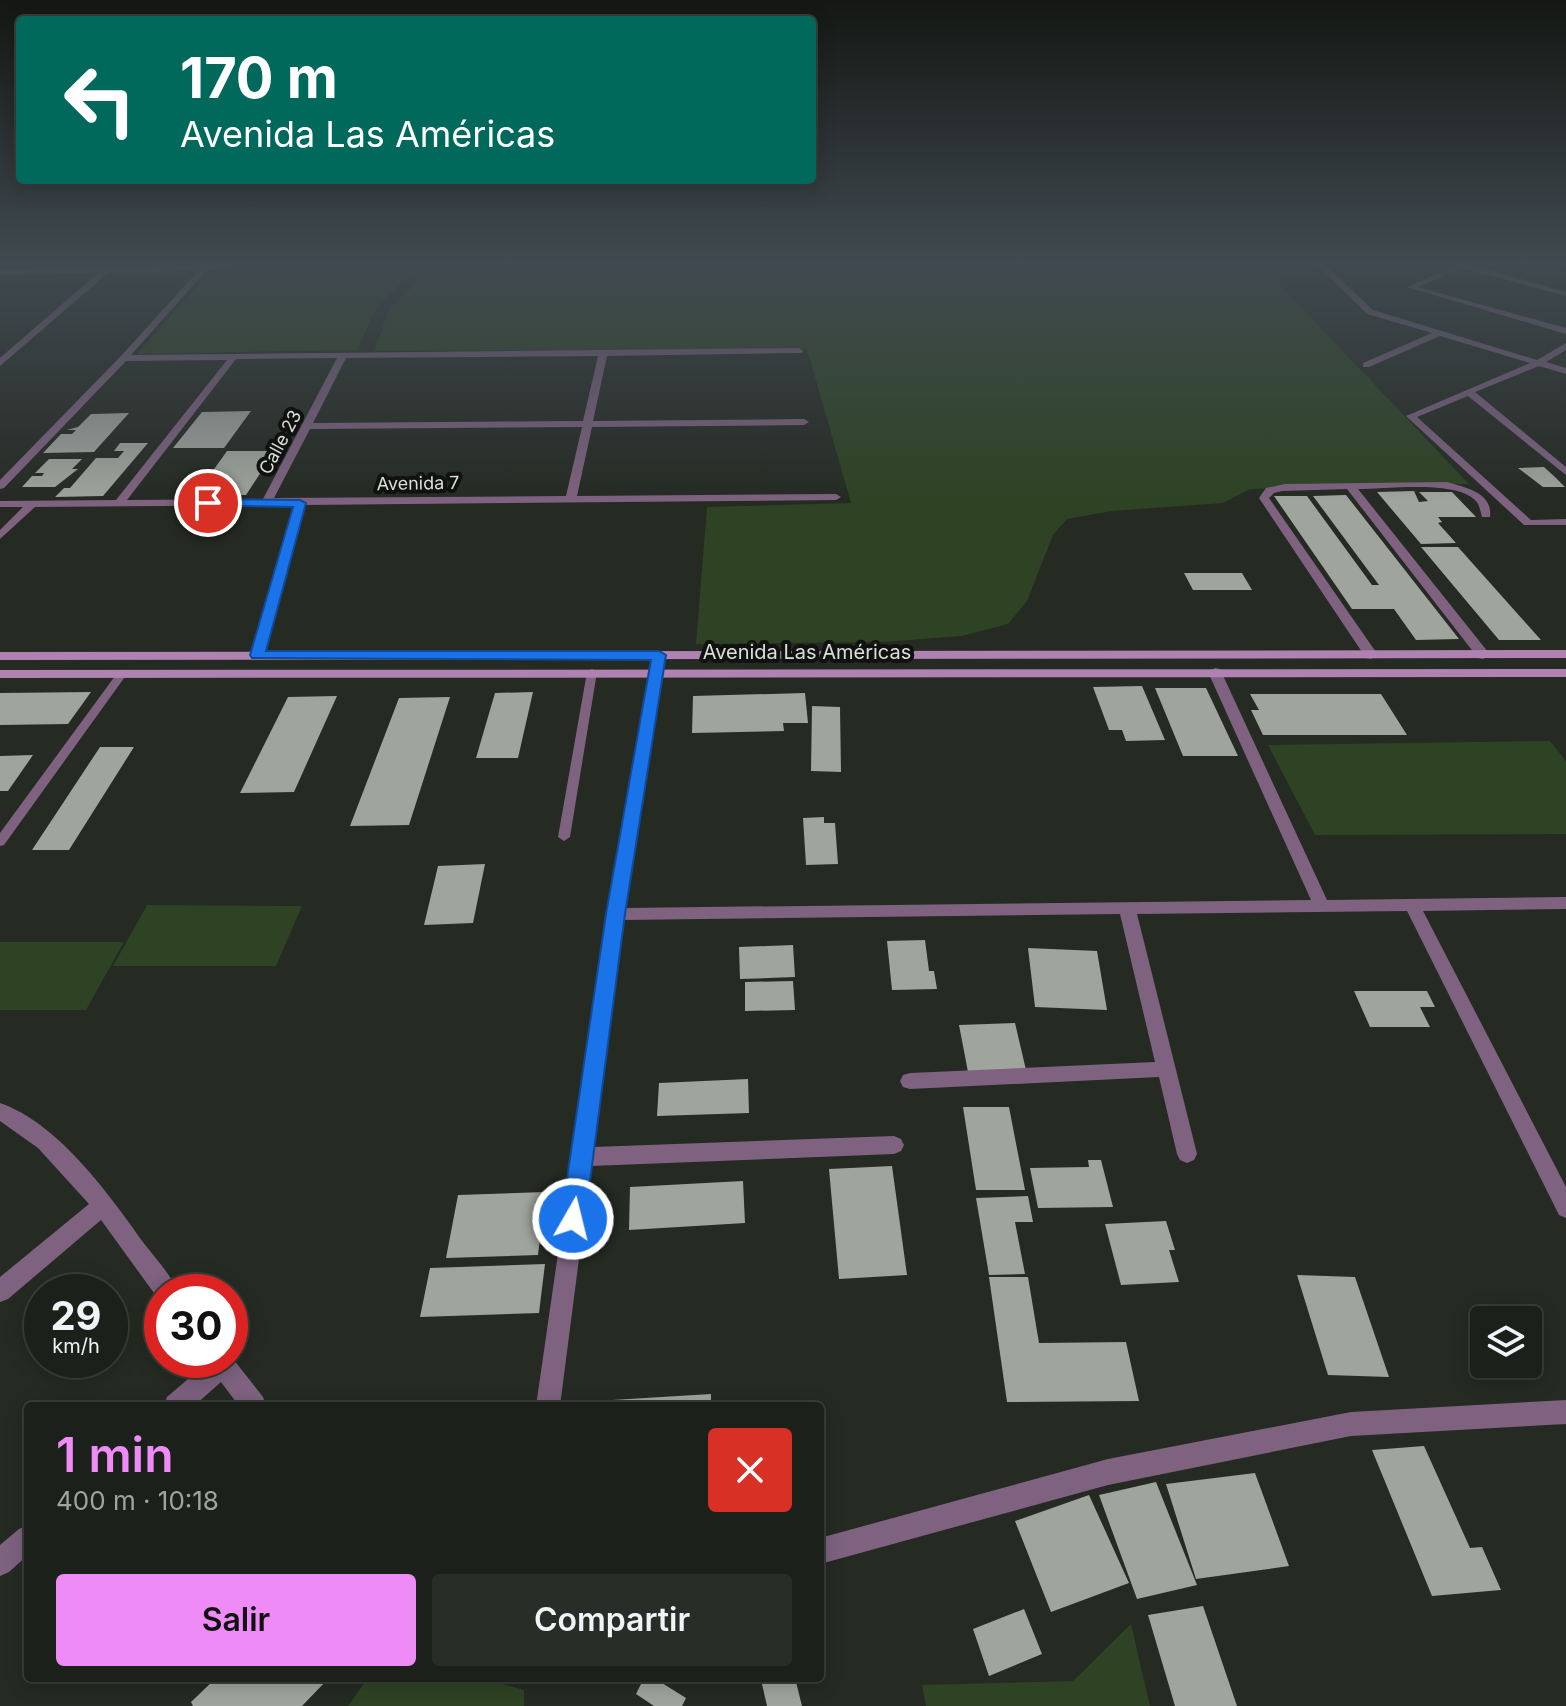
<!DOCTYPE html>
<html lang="es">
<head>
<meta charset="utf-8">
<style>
	:root { --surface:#1c201a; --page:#292d27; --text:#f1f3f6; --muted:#a0a3a2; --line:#3a3e39; --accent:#ef8bf7 }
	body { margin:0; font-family:Inter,sans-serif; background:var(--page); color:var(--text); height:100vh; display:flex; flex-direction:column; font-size:30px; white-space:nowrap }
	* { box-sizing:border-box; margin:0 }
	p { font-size:26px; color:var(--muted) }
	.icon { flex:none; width:44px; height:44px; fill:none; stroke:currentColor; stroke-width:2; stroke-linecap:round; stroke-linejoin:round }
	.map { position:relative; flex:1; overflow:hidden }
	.side { position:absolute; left:24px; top:1402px; width:800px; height:280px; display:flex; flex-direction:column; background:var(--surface); border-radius:8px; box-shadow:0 4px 20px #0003,0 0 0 2px var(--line) }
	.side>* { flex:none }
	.hud { position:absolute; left:16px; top:16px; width:800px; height:168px; border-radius:8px; box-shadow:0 4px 20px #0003,0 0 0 2px var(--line); background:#00695c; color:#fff; overflow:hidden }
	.tools { position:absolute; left:1470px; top:1306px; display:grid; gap:16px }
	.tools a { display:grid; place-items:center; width:72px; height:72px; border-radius:8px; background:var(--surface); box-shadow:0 4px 20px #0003,0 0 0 2px var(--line); font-size:40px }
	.speed { position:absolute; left:24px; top:1274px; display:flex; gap:16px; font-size:40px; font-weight:700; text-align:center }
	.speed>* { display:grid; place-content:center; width:104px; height:104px; border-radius:50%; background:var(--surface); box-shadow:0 4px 20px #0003,0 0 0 2px var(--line); line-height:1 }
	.speed small { font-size:20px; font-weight:400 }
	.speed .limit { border:12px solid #d22; background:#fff; color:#111 }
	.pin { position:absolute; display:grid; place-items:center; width:68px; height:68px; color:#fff; margin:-34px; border:4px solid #fff; border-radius:50%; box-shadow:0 2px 8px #0007 }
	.me { position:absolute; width:88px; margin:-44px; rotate:8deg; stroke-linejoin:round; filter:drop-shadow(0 0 6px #0008) }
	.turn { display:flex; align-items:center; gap:28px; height:168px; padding:0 32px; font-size:36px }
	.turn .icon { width:104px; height:104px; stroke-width:2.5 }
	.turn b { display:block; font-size:56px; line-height:68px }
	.round { display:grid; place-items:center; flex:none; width:84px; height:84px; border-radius:8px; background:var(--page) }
	.headline { display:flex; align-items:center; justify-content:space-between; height:136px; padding:0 32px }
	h1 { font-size:48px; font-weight:600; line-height:60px; color:var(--accent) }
	.action { display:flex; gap:16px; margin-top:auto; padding:16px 32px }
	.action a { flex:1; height:92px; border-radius:8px; background:var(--accent); color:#111; font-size:32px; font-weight:600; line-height:92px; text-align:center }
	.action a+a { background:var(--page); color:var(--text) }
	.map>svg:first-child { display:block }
	.green { fill:#2e4323 }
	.building { fill:#9fa49d }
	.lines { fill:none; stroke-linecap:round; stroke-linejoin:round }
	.lane { fill:#7e6280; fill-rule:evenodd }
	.street { fill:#7e6280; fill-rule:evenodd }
	.secondary { fill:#af82b2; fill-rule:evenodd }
	.route { fill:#1a73e8; stroke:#114b97; stroke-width:2 }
	.labels { text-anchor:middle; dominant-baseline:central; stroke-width:8; stroke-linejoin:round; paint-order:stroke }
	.far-street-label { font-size:18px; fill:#dbdeda; stroke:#10120f }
	.street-label { font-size:20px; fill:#dbdeda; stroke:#10120f }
</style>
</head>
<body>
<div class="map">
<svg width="1566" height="1706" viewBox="0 0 1566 1706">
	<rect width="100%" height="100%" fill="#252a23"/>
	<path class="green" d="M251,264h161l-3,11 -34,35 -18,40 -220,4 74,-84z
		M427,264h833l209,220 -219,5 -27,14 -111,8 -45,8 -14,16 -26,66 -19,23 -46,12 -80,6 -186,2 11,-137 144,-4 -44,-154 -433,2 15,-41 34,-34z
		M1550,741l16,20v73l-251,1 -47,-90z
		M147,905l155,1 -26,60h-163z
		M0,942h124l-38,68h-86z
		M1131,1624l19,82h-224l-4,-21 151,-4z
		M368,1678h113l43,12v16h-176z"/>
	<path class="building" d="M251,411l-27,37h-51l29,-36z
		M129,413l-35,39 -51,1 18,-19h11l4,-4h-9l11,-3 13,-13z
		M120,443h28l-45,53 -48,1 9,-9h6l26,-30h22l6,-7h-10z
		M227,451h48l-29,44 -51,1z
		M49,459h33l-10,10h6l-23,18h-33l10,-11h10l2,-3h-9z
		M1544,467l12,11 9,9h-22l-25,-19z
		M1414,491l5,11 9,-1 -9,-9h33l24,25h-38l4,5 -4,1 18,20 -35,1 -44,-52z
		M1346,495l113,144 -43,1 -22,-31h-42l-78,-113h33l65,89h7l-66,-89z
		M1421,547h37l83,93h-42z
		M1184,573h58l10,17h-59z
		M1142,686l23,54 -39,1 -4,-11h-13l-16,-43z
		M1155,688h51l32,68h-55z
		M91,692l-23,32 -68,1v-32z
		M533,692l-15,66h-42l19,-65z
		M805,693l3,30h-25l1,8 -92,2 1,-37z
		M1250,694h131l26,41h-144l-12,-25h8z
		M337,696l-43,96 -54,1 48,-96z
		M450,697l-41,128 -59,1 49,-128z
		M812,706l28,1 1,65 -30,-1z
		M100,747h34l-65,103h-37z
		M33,755l-25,36h-8v-35z
		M824,817v6h11l3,41 -32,1 -3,-47z
		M485,864l-12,59 -49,2 14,-59z
		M925,940l4,31h5l3,18 -45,1 -5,-49z
		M793,945l2,32 -55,2 -1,-32z
		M1028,948l69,3 10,59 -72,-3z
		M793,981l2,29 -50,1v-29z
		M1354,991h73l8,16h-15l10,20h-60z
		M1015,1023l11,47 -58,2 -9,-47z
		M748,1079l1,34 -92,3 2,-33z
		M963,1107h46l16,83h-49z
		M1088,1160h13l12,47 -75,1 -8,-40 59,-1z
		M892,1166l15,109 -68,4 -10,-110z
		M743,1181l2,42 -116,7 1,-43z
		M546,1192l-8,63 -92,3 12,-63z
		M1028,1196l5,26h-18l10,52 -36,1 -13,-77z
		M1166,1221l9,29h-6l10,32 -58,3 -16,-61z
		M545,1264l-6,49 -119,4 10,-49z
		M1297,1275l58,2 34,100 -61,-2z
		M989,1277h39l11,66 87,-1 13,59 -132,1z
		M711,1394v12h-99v-6z
		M1424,1446l46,102 12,-1 19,43 -69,6 -60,-146z
		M1255,1473l34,93 -93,13 -30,-95z
		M1156,1482l41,103 -60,14 -38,-104z
		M1089,1495l40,88 -78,29 -36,-91z
		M1203,1606l34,100h-62l-27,-91z
		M1024,1609l18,45 -53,22 -16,-47z
		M216,1678h113l-27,28h-109l-2,-4z
		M644,1678h10l32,20 -4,8h-28l-18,-12z
		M780,1678h15l7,28h-35l-5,-22z"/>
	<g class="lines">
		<path class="lane" d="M592,669l5,3 -27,165 -6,4 -6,-4 29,-165z
			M122,671l5,3 -123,171 -4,1v-13l118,-161z"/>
		<path class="street" d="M219,264h20l-33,7 -75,84 668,-7 4,3 -1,2 -195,3 -14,65 211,-2 5,3 -5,3 -212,2 -15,69 259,-2 5,3 -5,3 -531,5 -41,150 -7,4 -5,-1 -2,-3 44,-150 -259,2 -35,32v-9l23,-23h-23v-6l116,-1 111,-140 -101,1 -122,127 -4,1v-9l121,-124 77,-85 -90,2 -108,93v-8l98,-85 -98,1v-4zM598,356l-15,65 -270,2 33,-65zM337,358l-74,141 -136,1 109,-141zM582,427l-16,69 -292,2 36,-69z
			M1316,264h8l49,46 164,50 29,-17v7l-20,12 20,6v6l-27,-8 -64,26 91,75v8l-98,-79 -51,21 114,103 35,-1v6h-42l-118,-109 124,-53 -90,-27 -71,31h-6v-4l69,-30 -65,-19z
			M1458,264h11l97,28v4l-104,-28 -44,19 148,41v6l-159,-47z
			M1447,482c20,6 46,11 43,35h-8c-2,-6 -2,-12 -7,-17 -20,-20 -89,-11 -117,-11l130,163 2,3 -7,4 -5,-1 -131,-169 -65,2 -8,2 -5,5 109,157 -7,4 -5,-1 -107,-160 7,-10 19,-4z
			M659,651l7,4 -42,253 687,-8 -103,-228 7,-4 5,1 107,231 239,-3v12l-143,2 143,276v31l-7,-3 -152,-304 -270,3 60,240 -3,6 -7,3 -7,-3 -3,-6 -18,-77 -249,12 -7,-2 -3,-6 3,-6 7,-2 245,-11 -35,-148 -497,6 -30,227 301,-11 7,3 3,6 -3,6 -7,3 -303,12 -31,240h-24l71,-492 45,-259z
			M0,1103c60,21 110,93 146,143 11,14 25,29 32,46h-16v9l-3,-1 -58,-80 -93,79 -8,3v-25l89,-73 -51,-56 -38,-27z
			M230,1355l33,42 3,9h-27l-18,-24 -27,24h-30l3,-9 41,-35 -1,-2h23z
			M1566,1400v24l-215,12 -243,49 -288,79v-26l288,-79 243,-47z
			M28,1525v30l-19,17 -9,4v-31l19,-16z"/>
		<path class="secondary" d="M1566,650v8l-1566,2v-8z
			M1566,669v8l-1566,1v-8z"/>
	</g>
	<linearGradient id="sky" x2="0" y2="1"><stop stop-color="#141713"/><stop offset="0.52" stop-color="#404a50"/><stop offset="1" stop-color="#404a50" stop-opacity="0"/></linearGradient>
	<rect width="1566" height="503" fill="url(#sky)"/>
	<path class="route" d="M208,499l92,1 6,3 -40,148h393l7,4 -41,259 -40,305 -3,8 -9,3 -8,-3 -4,-8 45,-305 45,-254 -399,-2 -2,-3 43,-148 -90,-2v-5z"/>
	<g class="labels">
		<g class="far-street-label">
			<text transform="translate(280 442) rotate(-62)">Calle 23</text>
			<text transform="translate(418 483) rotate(-1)">Avenida 7</text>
		</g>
		<g class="street-label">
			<text x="807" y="652">Avenida Las Américas</text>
		</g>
	</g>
</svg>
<div class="tools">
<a><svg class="icon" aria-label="layers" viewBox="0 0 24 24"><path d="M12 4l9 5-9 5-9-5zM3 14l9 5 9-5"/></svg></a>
</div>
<div class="speed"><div>29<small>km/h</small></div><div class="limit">30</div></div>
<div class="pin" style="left:208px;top:503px;background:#d93025"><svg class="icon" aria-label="arrive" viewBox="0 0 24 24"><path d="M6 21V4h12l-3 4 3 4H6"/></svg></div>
<svg class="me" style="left:573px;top:1219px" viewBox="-20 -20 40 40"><circle r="17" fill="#1a73e8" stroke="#fff" stroke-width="3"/><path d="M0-11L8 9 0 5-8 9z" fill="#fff"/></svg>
<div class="hud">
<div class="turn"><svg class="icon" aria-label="left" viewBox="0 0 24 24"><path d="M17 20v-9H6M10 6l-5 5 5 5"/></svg><div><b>170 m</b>Avenida Las Américas</div></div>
</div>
<section class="side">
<div class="headline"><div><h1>1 min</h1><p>400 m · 10:18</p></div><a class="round" style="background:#d93025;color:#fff"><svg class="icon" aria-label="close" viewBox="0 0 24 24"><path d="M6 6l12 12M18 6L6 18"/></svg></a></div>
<div class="action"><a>Salir</a><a>Compartir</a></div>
</section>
</div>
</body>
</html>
